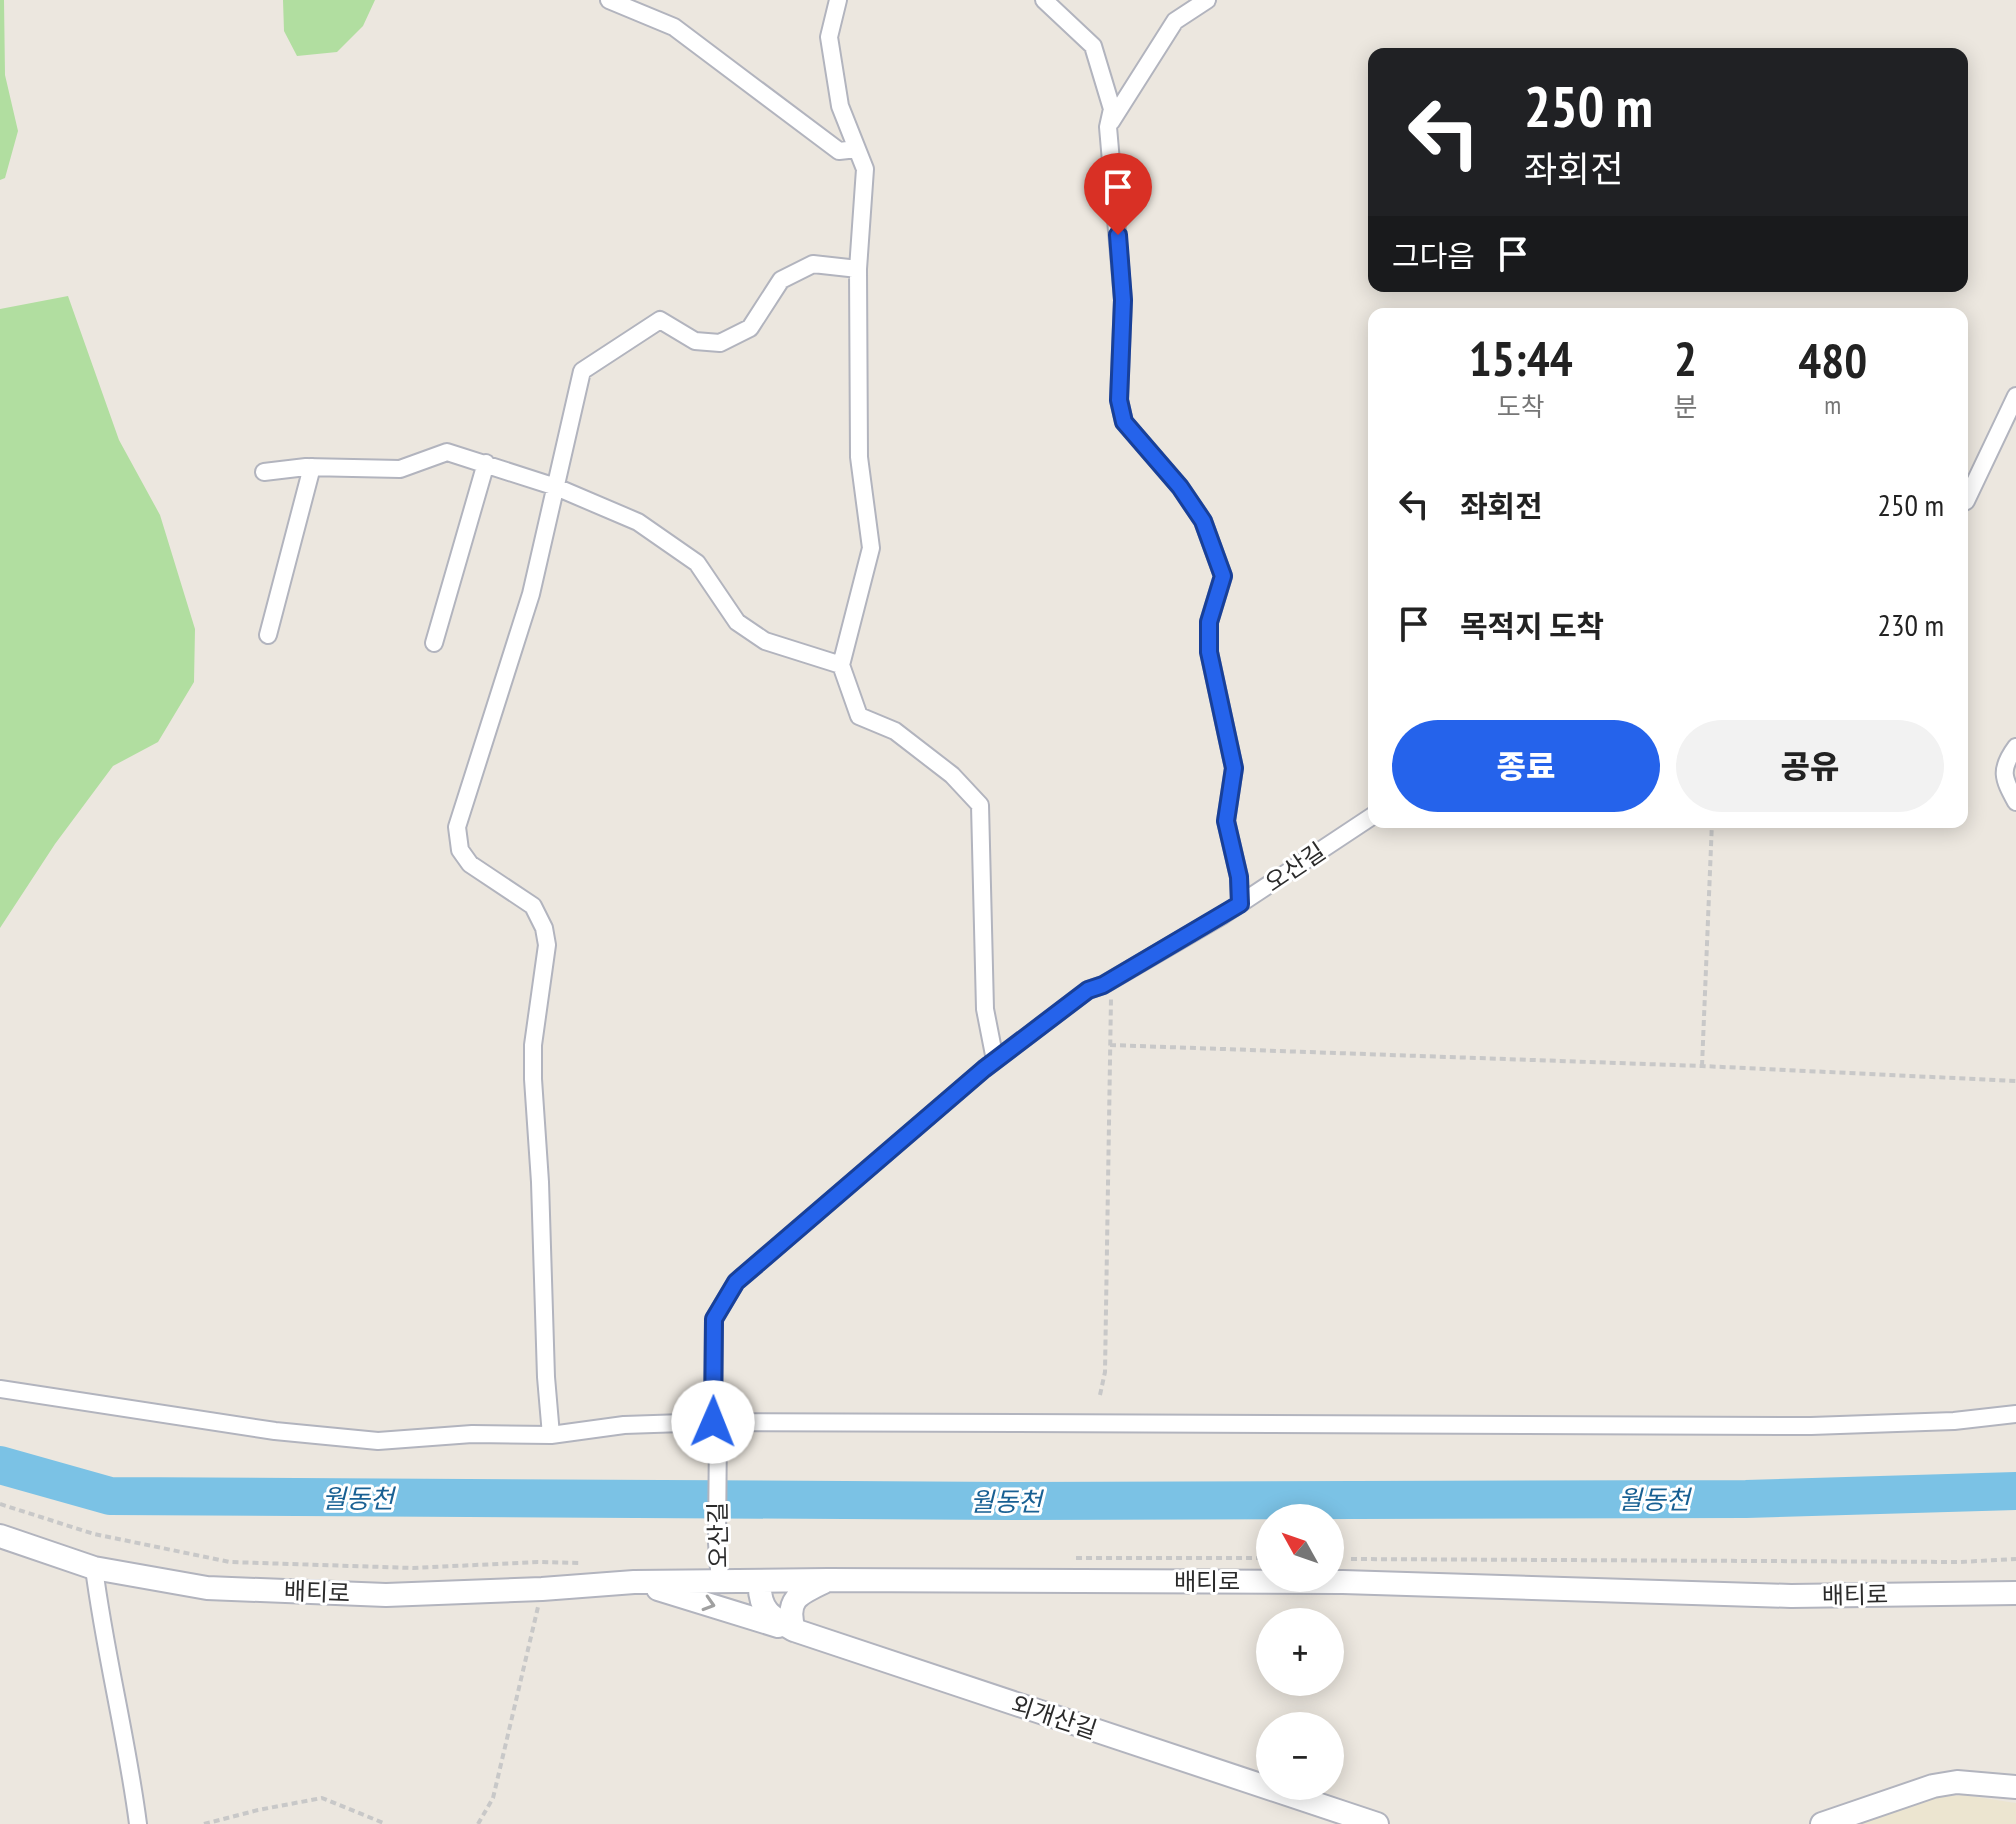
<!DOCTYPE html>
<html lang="ko">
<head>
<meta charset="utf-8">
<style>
	:root { --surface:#fff; --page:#f2f2f2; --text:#222; --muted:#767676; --accent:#2563eb }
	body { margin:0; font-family:"PT Sans Narrow","Noto Sans KR",sans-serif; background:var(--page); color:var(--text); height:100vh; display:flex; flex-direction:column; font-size:30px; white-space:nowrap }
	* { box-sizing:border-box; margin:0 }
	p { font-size:26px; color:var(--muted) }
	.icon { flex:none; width:44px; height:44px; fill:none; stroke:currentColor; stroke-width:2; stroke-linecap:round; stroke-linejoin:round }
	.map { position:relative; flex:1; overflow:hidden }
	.details { position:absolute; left:1368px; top:308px; width:600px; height:520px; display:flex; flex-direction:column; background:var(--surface); border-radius:16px; box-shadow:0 4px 20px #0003 }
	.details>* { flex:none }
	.guide { position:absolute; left:1368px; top:48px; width:600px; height:244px; border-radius:16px; box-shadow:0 4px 20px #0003; background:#202124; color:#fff; overflow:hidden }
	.needle { width:52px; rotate:310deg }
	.buttons { position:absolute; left:1256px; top:1504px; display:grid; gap:16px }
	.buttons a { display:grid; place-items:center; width:88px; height:88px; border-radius:50%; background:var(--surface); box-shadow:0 4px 20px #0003; font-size:40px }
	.pin { position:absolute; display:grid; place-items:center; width:68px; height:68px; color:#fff; margin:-82px -34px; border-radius:50% 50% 50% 0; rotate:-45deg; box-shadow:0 0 8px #0007 }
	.pin .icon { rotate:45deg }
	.me { position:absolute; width:88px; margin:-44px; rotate:1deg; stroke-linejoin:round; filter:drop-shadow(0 0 6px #0008) }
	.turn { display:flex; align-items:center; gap:28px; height:168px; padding:0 24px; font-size:36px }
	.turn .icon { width:104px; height:104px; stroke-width:2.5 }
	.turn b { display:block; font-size:56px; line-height:68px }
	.then { display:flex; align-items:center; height:76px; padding:0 24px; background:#0003; gap:16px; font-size:30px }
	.eta { display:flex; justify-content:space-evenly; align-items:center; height:136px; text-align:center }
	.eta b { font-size:48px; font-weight:800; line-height:56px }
	.primary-button { display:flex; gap:16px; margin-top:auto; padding:16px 24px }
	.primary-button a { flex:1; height:92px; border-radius:48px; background:var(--accent); color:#fff; font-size:32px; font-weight:800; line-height:92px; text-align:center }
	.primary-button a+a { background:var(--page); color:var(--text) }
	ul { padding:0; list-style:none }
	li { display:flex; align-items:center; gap:24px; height:120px; padding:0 24px }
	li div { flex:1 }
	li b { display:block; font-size:30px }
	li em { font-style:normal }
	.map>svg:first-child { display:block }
	.education { fill:#ece5d0 }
	.green { fill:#b1dea0 }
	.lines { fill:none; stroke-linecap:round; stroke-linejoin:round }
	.river { stroke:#7bc2e5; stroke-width:38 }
	.street-casing { stroke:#b2b4be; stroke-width:20 }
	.secondary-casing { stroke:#b2b4be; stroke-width:26 }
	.path { stroke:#c8c8c8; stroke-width:4; stroke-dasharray:6 4; stroke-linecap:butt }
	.street { stroke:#fff; stroke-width:16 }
	.secondary { stroke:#fff; stroke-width:22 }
	.oneway { stroke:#a0a0a0 }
	.route-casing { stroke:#184099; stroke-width:20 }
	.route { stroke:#2563eb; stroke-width:14 }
	.labels { text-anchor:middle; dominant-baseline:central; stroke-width:6; stroke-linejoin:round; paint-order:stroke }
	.street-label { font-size:24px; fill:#2b2b2b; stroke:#fff }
	.water-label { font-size:26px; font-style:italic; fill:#186093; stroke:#fff }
</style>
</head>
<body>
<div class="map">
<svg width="2016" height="1824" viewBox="0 0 2016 1824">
	<rect width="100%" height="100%" fill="#ece7df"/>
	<path class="education" d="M1963,1795l53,8v21h-157l69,-26z"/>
	<path class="green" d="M0,0h4l1,75 13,56 -13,47 -5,2z
		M283,0h92l-12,26 -26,26 -40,4 -13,-25z
		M68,296l51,144 41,75 35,114 -1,53 -36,60 -45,24 -58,78 -55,84v-619z"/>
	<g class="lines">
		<path class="river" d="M0,1465l110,31 902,5 734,-2 270,-8"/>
		<g class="street-casing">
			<path id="street" d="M609,0l65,27 165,124 18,-2
				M838,0l-9,37 11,69 25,63 -7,100 1,188 12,91 -30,117 18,51 36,15 57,44 28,30 5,204 10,51
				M1044,0l49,46 19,63 -4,18 15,173 -4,100 5,22 56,65 23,34 20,55 -14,46v30l25,116 -8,53 13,56 1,27
				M1111,122l64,-101 32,-21
				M264,472l42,-5 94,2 47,-17 109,35 82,35 59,41 40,59 28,19 76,24
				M1962,503l4,-2 50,-105
				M268,635l44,-168
				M434,643l52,-180
				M2016,747c-17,23 -13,31 0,55
				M0,1389l275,42 103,10 94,-7 79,1 73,-10 89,-3 1098,4 143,-5 62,-7
				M551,1435l-5,-58 -6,-195 -7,-103v-34l14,-100 -3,-17 -11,-22 -63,-42 -10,-14 -3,-23 74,-233 51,-223 78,-51 35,21 25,2 30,-15 31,-48 32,-16 45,5
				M94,1568c11,86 33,170 44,256
				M720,1582l-3,-39 1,-115 -5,-6 1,-103 22,-37 248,-213 104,-79 15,-5 120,-70 151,-100"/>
		</g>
		<g class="secondary-casing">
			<path id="secondary" d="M0,1536l94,32 113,20 179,7 156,-6 92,-7 194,-2 515,2 448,14 225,-3
				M760,1581c-2,29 11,36 34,49l583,194
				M658,1589l120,37
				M794,1630c-9,-30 4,-36 30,-48
				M1822,1824l111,-38 24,-4 59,5"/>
		</g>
		<path class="path" d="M1110,1045l592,21 314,15
			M1702,1066l10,-244
			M1100,1395l5,-23 6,-374
			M0,1504l94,30 136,28 183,6 125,-6 42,1
			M1076,1558h192
			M1351,1559l609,3 56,-3
			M204,1824l54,-14 64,-12 64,26
			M478,1824l15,-26 45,-191"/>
		<use href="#street" class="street"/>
		<use href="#secondary" class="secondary"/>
	</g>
	<defs><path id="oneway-chevron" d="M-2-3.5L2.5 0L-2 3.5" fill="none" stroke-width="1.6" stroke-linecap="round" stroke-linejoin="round" transform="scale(2)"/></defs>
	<use class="oneway" href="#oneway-chevron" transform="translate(709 1604) rotate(17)"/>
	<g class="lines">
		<g class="route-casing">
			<path id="route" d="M713,1422l1,-103 22,-37 248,-213 104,-79 15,-5 137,-81 -1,-27 -13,-56 8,-53 -25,-116v-30l14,-46 -20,-55 -23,-34 -56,-65 -5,-22 4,-100 -5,-65"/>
		</g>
		<use href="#route" class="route"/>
	</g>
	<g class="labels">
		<g class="street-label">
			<text transform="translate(1295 867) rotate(-34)">오산길</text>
			<text transform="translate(718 1535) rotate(-91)">오산길</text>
			<text x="1207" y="1581">배티로</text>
			<text transform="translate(317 1592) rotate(2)">배티로</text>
			<text transform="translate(1855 1595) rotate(-1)">배티로</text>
			<text transform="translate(1054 1717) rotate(18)">외개산길</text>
		</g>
		<g class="water-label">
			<text x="358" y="1498">월동천</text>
			<text x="1654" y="1499">월동천</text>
			<text x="1006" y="1501">월동천</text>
		</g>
	</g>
</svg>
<div class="buttons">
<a><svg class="needle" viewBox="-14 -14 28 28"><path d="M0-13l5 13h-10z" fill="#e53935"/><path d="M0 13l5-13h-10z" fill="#767676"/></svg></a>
<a>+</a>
<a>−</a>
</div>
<div class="pin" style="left:1118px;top:235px;background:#d93025"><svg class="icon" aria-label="arrive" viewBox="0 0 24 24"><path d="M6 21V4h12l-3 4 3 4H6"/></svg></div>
<svg class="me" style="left:713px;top:1422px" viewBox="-20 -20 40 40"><circle r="19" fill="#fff"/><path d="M0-13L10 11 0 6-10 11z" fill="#2563eb"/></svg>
<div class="guide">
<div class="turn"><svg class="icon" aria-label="left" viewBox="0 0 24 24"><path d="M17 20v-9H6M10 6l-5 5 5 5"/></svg><div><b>250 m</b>좌회전</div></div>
<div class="then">그다음<svg class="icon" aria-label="arrive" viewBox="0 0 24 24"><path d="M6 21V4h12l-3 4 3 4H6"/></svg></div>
</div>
<section class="details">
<div class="eta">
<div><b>15:44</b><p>도착</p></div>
<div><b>2</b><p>분</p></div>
<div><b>480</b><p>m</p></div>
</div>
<ul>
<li><svg class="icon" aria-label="left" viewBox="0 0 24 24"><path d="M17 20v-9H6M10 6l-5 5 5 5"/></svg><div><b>좌회전</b></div><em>250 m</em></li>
<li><svg class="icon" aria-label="arrive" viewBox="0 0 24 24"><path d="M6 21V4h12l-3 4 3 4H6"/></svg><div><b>목적지 도착</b></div><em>230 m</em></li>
</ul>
<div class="primary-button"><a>종료</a><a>공유</a></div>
</section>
</div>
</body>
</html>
